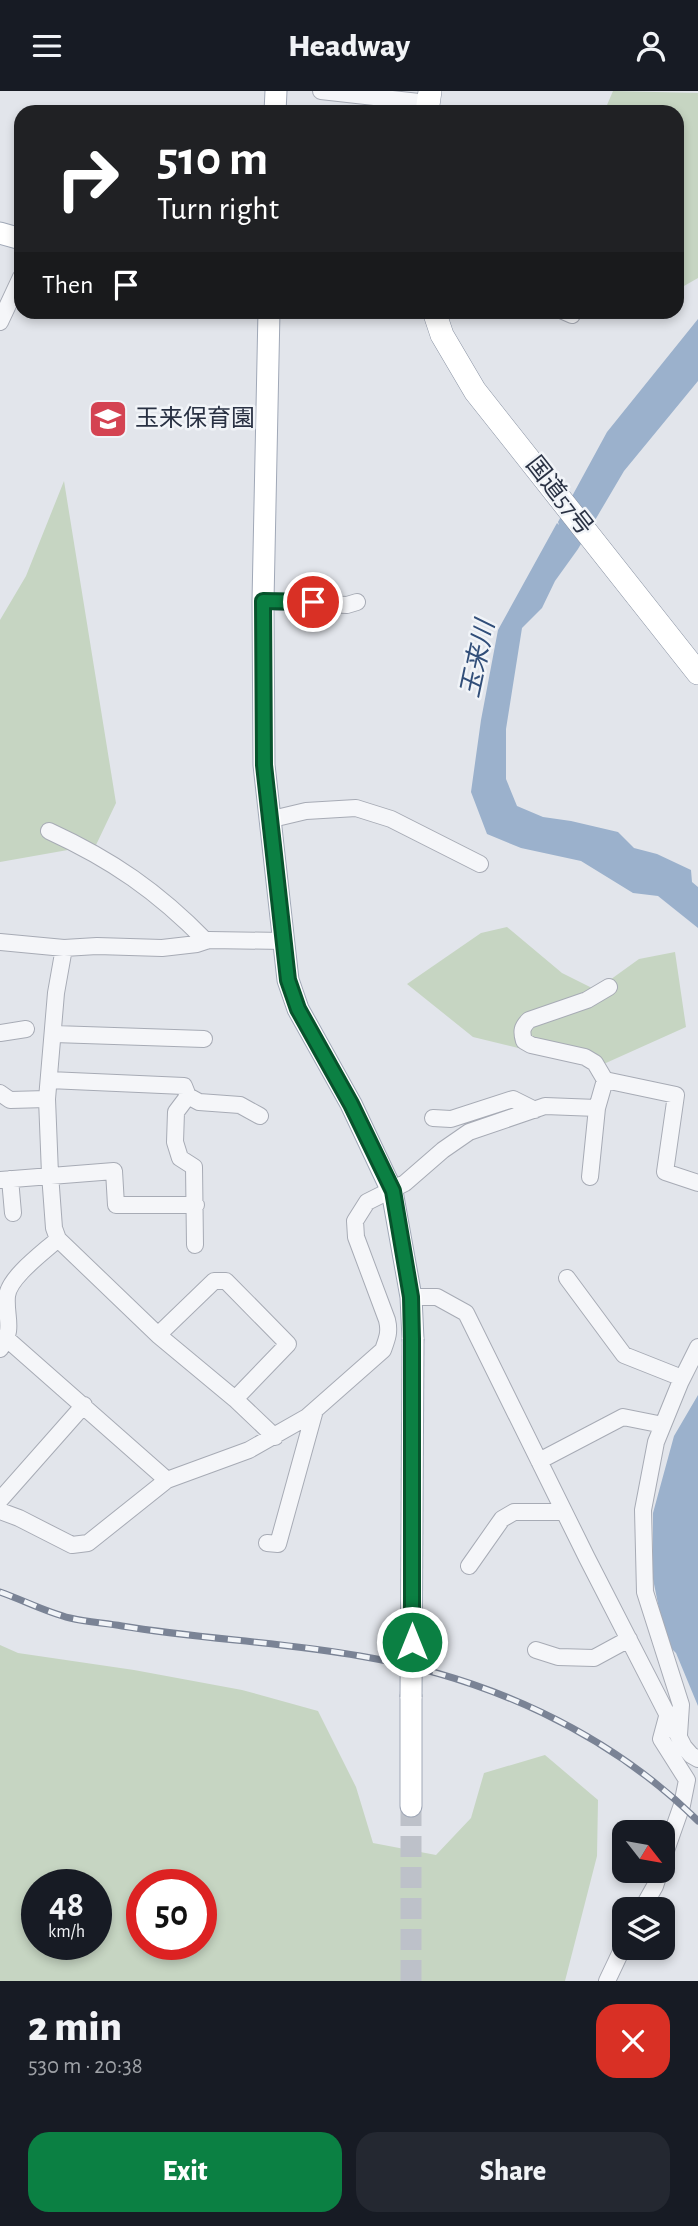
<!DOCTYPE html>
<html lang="en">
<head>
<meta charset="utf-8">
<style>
	:root { --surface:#171b24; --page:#242831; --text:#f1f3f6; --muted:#9ea1a6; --accent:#0b8043 }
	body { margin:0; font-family:"Alegreya Sans","Noto Sans JP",sans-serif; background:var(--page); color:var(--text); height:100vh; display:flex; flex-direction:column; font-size:26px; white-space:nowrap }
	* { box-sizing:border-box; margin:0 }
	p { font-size:23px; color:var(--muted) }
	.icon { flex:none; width:38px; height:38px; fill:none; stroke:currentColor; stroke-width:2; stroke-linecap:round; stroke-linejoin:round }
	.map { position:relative; height:1890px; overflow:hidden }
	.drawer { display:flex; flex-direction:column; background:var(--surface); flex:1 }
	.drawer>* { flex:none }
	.guide { position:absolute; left:14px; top:14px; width:670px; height:214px; border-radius:21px; box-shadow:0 4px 10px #0003; background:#202124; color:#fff; overflow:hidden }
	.needle { width:46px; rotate:121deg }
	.tools { position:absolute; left:612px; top:1729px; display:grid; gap:14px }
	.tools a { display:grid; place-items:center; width:63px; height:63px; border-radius:14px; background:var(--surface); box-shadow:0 4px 10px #0003; font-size:35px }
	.speed { position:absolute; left:21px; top:1778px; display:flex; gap:14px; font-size:35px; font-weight:700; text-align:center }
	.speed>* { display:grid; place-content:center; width:91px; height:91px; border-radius:50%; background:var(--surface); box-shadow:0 4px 10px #0003; line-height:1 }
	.speed small { font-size:18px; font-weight:400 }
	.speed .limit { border:10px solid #d22; background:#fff; color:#111 }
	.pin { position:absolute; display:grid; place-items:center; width:60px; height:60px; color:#fff; margin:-30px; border:4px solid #fff; border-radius:50%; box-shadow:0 2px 7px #0007 }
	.me { position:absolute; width:77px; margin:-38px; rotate:0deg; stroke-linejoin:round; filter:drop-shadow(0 0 5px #0008) }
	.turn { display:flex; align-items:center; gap:24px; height:147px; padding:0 28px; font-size:32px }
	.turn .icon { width:91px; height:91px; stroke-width:2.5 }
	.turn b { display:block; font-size:49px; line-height:60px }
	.then { display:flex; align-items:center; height:66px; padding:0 28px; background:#0003; gap:14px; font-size:26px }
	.round { display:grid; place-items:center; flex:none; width:74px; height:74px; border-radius:21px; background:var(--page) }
	.overview { display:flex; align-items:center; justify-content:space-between; height:119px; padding:0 28px }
	h1 { font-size:42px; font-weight:800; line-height:52px }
	.primary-button { display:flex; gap:14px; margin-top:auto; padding:14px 28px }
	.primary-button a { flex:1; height:80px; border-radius:21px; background:var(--accent); color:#fff; font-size:28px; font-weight:800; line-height:80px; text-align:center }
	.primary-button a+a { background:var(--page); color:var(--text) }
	header { display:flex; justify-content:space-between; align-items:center; height:91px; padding:0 28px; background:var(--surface); font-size:32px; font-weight:800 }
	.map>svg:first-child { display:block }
	.green { fill:#c6d5c2; fill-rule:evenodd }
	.water { fill:#9bb1cc }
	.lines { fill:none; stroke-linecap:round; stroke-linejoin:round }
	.major-tunnel { stroke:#bdc1c9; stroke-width:21; stroke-dasharray:21 10; stroke-linecap:butt }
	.minor-casing { stroke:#a7abb5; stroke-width:18 }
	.major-casing { stroke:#a0a8b7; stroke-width:23 }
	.highway-casing { stroke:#8891a2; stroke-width:24 }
	.minor { stroke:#f5f6f9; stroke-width:16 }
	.major { stroke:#fff; stroke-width:21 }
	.highway { stroke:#fff; stroke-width:23 }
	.rail-casing { stroke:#7a8395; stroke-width:7 }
	.rail { stroke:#f1f4f8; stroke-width:4.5; stroke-dasharray:13; stroke-linecap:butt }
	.major-bridge-casing { stroke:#a0a8b7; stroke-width:23; stroke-linecap:butt }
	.major-bridge { stroke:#fff; stroke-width:21 }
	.route-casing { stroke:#07532c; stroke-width:18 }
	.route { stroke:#0b8043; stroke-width:12 }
	.labels { text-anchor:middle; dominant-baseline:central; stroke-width:5; stroke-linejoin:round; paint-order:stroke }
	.poi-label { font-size:24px; fill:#293143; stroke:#f1f4f8; text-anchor:start }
	.street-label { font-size:24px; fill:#293143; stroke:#f1f4f8 }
	.water-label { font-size:26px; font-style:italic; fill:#314e79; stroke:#f1f4f8 }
</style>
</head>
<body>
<header><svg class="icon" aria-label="menu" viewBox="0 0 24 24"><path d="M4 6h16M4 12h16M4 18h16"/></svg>Headway<svg class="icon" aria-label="person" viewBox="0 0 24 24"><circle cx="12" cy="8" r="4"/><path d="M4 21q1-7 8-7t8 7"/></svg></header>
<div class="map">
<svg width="698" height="1890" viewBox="0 0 698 1890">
	<rect width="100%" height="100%" fill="#e2e5eb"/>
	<path class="green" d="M613,0l85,2v185l-21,12v-178h-73z
		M64,390l52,322 -20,42 -96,17v-242l26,-44z
		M507,836l55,46 34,17 43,-31 36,-7 11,75 -89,40 -124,-30 -66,-53 74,-51z
		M0,1554l18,8 116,17 108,20 76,21 38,76 17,56 63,12 35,-37 13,-45 61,-18 53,45 -1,56 -32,125h-565zM37,1794h59v59h-59zM142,1794h59v59h-59z"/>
	<path class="water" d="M698,228v62l-74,90 -46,78 -23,32 -13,27 -20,20 -16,101v50l11,27 26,11 28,4 47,11 16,16 23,6 34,16 1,12 6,5v41l-40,-32 -25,-3 -52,-32 -60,-13 -34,-14 -16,-42 10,-72 17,-90 59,-107 2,2 -1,-3 49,-90z
		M698,1304v311l-22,-53 -10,-10 -13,-64v-66l21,-77z"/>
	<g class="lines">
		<path class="major-tunnel" d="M411,1890v-175"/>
		<g class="minor-casing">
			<path id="minor" d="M321,0l107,12
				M563,220l9,4
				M0,231l21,-45
				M263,510l84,4 10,-3
				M268,729l38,-9 50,-3 35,11 89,45
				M49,740c63,29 108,60 157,110
				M0,851l64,6 33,-2 65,2 35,-4 12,-4 75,1
				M0,942l26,-4
				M54,943l150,5
				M49,989l135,6 4,10 11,6 41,3 20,11
				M605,989l-10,-17 -10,-6 -54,-12 -7,-4c-3,-10 -2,-14 5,-21l58,-20 22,-13
				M0,1002l10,7 37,-1
				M188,1005l-12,16 -1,30 5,16 14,9 1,78
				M597,1017l8,-28 71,15 -11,77 33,11
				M433,1027l18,1 62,-20 22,11
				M10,1088l3,34
				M0,1089l114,-9 2,34h80
				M58,1148l-4,-11 -4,-54 -3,-75 9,-106 8,-45
				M567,1187l57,77 58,23
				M411,1206h26l29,16 121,245 97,189 7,8 7,4
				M158,1244l56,-54h12l62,63 -53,55
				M7,1248l160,141
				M0,1258c15,-20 5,-32 7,-53 2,-19 37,-44 51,-57l100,96 77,64 40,38
				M539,1370l84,-44 40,8
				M0,1409l84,-95
				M0,1420l19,7 53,27 16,-2 79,-63 82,-30 58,-33 76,-67c4,-11 7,-18 4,-30l-31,-83 -1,-16 12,-19 38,-19 38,-33 26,-18 76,-26 52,2 -7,69
				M267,1452l11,1 37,-134
				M469,1475l33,-47 12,-7h50
				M536,1559l22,7 36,1 35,-19
				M679,1644l2,-30 -36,-113 -2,-82 13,-68 24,-59 18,-36
				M663,1768l19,-54 5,-25 -26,-41 7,-26
				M642,1818l13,-23 5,-15
				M607,1890l18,-38"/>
		</g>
		<g class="major-casing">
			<path id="major" d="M275,21l1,-21
				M0,142l21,6
				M269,220l-6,290 1,164 24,215 10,29 53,95 41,87 19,106 2,42
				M411,1715v-109"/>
		</g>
		<g class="highway-casing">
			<path id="highway" d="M427,21l3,-21
				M434,220l8,24 33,56 223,282"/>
		</g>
		<use href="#minor" class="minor"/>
		<use href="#major" class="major"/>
		<use href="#highway" class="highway"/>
		<g class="rail-casing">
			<path id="rail" d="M0,1501c23,8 46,20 70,26 17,4 35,5 52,8 79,13 159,16 238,30 126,21 247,75 338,165"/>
		</g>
		<use href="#rail" class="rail"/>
		<g class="major-bridge-casing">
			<path id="major-bridge" d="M411,1606l2,-358"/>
		</g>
		<use href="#major-bridge" class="major-bridge"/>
	</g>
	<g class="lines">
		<g class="route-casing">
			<path id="route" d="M313,511l-50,-1 1,164 24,215 10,29 53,95 42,87 18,106 1,42v303"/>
		</g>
		<use href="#route" class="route"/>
	</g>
	<defs>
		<g id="school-square" transform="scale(2.0125)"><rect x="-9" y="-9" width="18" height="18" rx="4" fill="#d44352" stroke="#f1f4f8"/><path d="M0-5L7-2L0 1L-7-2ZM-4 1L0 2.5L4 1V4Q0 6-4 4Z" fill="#fff"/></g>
	</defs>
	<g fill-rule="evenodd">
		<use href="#school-square" x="108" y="328"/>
	</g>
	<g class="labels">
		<g class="poi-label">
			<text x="135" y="328">玉来保育園</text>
		</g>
		<g class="street-label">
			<text transform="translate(559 405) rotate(52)">国道57号</text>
		</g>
		<g class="water-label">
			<text transform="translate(478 568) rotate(-78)">玉来川</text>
		</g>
	</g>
</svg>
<div class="tools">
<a><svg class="needle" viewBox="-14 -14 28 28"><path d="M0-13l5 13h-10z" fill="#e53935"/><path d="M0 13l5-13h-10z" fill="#9ea1a6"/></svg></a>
<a><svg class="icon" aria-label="layers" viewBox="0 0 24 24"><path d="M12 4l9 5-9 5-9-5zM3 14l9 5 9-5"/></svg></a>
</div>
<div class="speed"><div>48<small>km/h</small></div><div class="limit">50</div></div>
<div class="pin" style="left:313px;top:511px;background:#d93025"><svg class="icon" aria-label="arrive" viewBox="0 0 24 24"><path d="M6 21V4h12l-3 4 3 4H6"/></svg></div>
<svg class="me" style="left:412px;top:1551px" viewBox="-20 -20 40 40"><circle r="17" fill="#0b8043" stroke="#fff" stroke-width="3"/><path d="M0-11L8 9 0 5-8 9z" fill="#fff"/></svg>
<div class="guide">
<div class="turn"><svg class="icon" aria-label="right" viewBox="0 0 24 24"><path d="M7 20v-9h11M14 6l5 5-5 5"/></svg><div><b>510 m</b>Turn right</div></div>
<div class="then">Then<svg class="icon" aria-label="arrive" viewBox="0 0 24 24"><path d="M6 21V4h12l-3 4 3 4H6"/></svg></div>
</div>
</div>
<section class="drawer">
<div class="overview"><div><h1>2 min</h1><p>530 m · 20:38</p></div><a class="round" style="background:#d93025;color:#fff"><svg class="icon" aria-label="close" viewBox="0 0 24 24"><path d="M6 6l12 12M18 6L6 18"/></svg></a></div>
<div class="primary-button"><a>Exit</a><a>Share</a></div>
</section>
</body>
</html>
